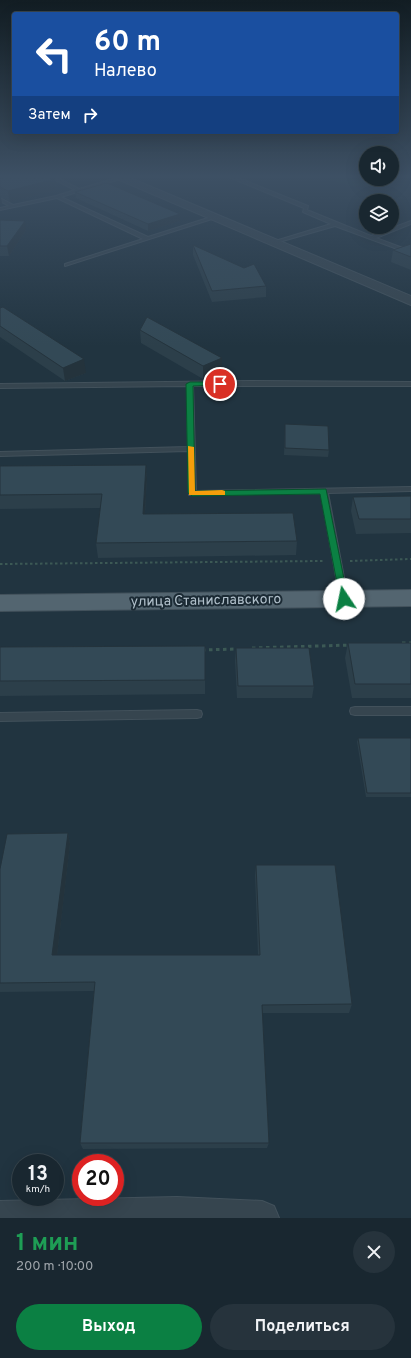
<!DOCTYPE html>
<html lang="ru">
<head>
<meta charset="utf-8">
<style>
	:root { --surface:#192730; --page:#26333c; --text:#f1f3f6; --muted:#9fa5ab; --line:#37444c; --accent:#0b8043 }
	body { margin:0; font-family:Overpass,sans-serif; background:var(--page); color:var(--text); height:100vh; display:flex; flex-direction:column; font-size:15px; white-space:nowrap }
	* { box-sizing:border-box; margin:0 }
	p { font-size:13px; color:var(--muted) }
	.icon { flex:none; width:22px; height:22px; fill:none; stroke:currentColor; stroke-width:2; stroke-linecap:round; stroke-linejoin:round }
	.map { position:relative; height:1218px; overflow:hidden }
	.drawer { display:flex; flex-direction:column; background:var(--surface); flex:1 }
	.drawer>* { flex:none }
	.guide { position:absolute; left:12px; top:12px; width:387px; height:122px; border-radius:4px; box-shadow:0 4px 16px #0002,0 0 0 1px var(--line); background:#1a4fa0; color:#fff; overflow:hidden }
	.buttons { position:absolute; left:359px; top:146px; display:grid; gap:8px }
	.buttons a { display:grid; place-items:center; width:40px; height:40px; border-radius:50%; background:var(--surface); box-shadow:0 4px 16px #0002,0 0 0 1px var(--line); font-size:20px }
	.speed { position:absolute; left:12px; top:1154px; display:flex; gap:8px; font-size:20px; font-weight:700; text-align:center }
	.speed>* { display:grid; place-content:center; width:52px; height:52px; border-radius:50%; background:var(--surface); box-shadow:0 4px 16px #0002,0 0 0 1px var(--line); line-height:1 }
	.speed small { font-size:10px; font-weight:400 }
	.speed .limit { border:6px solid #d22; background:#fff; color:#111 }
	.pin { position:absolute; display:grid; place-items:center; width:34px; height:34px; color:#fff; margin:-17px; border:2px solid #fff; border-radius:50%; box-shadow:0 1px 4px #0007 }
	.me { position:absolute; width:44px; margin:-22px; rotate:349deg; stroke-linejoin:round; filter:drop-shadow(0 0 3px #0008) }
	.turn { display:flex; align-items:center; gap:14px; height:84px; padding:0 16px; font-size:18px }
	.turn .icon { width:52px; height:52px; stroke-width:2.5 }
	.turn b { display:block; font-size:28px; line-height:34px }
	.then { display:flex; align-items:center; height:38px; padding:0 16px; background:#0003; gap:8px; font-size:15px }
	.round { display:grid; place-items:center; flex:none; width:42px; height:42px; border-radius:21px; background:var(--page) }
	.head { display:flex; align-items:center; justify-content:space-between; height:68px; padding:0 16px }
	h1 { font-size:24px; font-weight:700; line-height:30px; color:#1e9e55 }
	.button { display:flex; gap:8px; margin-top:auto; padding:8px 16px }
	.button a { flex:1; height:46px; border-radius:24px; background:var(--accent); color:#fff; font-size:16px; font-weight:700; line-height:46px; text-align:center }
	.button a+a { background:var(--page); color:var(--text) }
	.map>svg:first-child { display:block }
	.green { fill:#23413e }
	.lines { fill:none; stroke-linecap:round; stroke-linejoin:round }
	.service-casing { stroke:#42515b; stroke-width:2 }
	.minor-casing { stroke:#42515b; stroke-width:2 }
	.tertiary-casing { stroke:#42515b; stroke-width:2 }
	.primary-casing { stroke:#42515b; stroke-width:2 }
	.path-far1 { stroke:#3c5955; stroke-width:2; stroke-dasharray:2.5 2.5; stroke-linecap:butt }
	.path { stroke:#3c5955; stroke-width:3; stroke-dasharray:3.5 3.5; stroke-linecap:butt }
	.service { fill:#36454f; fill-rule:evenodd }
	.minor { fill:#36454f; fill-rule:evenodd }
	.tertiary { fill:#36454f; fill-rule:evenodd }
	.primary { fill:#536570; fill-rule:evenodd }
	.wall { fill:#2c3f4a }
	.shaded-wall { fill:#24333c }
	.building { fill:#334956; stroke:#24333c }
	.route { fill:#0b8043; stroke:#07532c }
	.slow { fill:#f59e0b }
	.labels { text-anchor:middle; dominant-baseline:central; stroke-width:4; stroke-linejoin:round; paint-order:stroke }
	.street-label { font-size:14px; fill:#b1c0cb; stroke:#1b2a34 }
</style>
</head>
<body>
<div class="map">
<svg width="411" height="1218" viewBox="0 0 411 1218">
	<rect width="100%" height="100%" fill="#213440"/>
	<path class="green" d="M316,175h50v4h17c-14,16 -51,2 -67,-4z"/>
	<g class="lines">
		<g class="service-casing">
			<path id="service" d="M46,175h6l27,14 41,-12v2l-59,18 87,40 63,-20 4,1 -150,48v-2l78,-25 -86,-41 -57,12v-2l9,-2 -9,-5v-3l13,7 43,-9 19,-6z
				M224,175h7l77,31 -1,4 64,26 40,-15v3l-35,14 35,13v3l-76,-28 -63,18v-2l59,-18 -28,-12 1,-4z
				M250,381l161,1v4h-218l3,105 215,-4v4l-83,2 20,106 -1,2 -3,1 -4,-3 -19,-106 -132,2 -1,-44 -188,5v-4l188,-5 -1,-61 -187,2v-4z
				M355,707h56v8h-56l-4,-1 -1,-3 1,-3z
				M197,710l4,1 1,3 -1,3 -4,1 -197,3v-8z"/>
		</g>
		<g class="minor-casing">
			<path id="minor" d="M177,1197l85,4 12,5 5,12h-279v-17z"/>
		</g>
		<g class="tertiary-casing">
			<path id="tertiary" d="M108,175h15l288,121v9z"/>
		</g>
		<g class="primary-casing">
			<path id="primary" d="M411,590v16l-411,5v-16z"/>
		</g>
		<path class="path-far1" d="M350,561l61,-2
			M0,564l323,-3"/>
		<path class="path" d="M402,643h9
			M252,648l99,-3
			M202,650l35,-1"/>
		<use href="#service" class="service"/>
		<use href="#minor" class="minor"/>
		<use href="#tertiary" class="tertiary"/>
		<use href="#primary" class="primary"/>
	</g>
	<path class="wall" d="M0,175l55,4 1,11 -46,12 -9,-5 1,7h-2z
		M75,192l105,29 -32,10 -72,-33z
		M0,220l26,10 -17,26h-9z
		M411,244v26l-20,-8 2,-12z
		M193,245l73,41v11l-54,5 -19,-47z
		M0,308l86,65 -21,8 -65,-44z
		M140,330l82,41 -19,8 -62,-36z
		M285,424l44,26 -1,7 -44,-2z
		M146,465l1,14 -2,35 152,27 -1,14 -198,3 -2,-15 5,-35 -101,1v-43z
		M411,496v37l-55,1 -5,-23 2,-14z
		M348,643h63v55h-59l-7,-40z
		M205,646v48l-205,2v-49z
		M236,648l78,38 -2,12h-75l-2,-37z
		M358,738h53v59h-45l-9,-55z
		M68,833l2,11 -13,111h201l-3,-80 1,-10 96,139 -3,9h-87l7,130 -2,5 -184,1 -3,-6 14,-152 -94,1v-123z"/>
	<path class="shaded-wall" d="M55,179l1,11 -46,12 -2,-11z
		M0,194l2,10h-2z
		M180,214v7l-32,10v-7z
		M25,221l1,9 -17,26 -2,-10z
		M222,358v13l-19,8v-13z
		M84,359l2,14 -21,8 -2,-13z
		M146,465l1,14 -3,50 -1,-15z
		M68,833l2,11 -14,120 -4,-9z"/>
	<path class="building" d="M0,175h46l9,4 -47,12 -8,-4z
		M107,183l73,31 -32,10 -73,-32z
		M0,220l25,1 -18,25h-7z
		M411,244v13l-18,-7z
		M193,245l51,23 10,-4 12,22 -54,5z
		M3,307l81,52 -21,9 -63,-42v-18z
		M147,317l75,41 -19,8 -63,-36z
		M285,424l43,2 1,24 -44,-2z
		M146,465l-3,49 150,-1 4,28 -201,2 6,-49 -102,1v-29z
		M411,496v23h-52l-6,-22z
		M348,643h63v41h-56z
		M205,646v34l-205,1v-34z
		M236,648h73l5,38h-76z
		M358,738h53v55h-44z
		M68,833l-16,122h208l-4,-90h79l17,139 -90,1 7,138h-189l15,-161 -95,1v-114l7,-35z"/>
	<linearGradient id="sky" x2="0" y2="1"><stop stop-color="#121d23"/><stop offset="0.51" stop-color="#3d5064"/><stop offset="1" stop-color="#3d5064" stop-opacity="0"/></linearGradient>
	<rect width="411" height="346" fill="url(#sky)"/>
	<path class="route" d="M220,382h2v3l-29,1 2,105 131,-2 22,110 -1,3h-6l-1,-3 -20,-105 -128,2 -4,-3 -2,-109 4,-2z"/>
	<path class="slow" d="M188,446l6,1 1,44 27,-1 3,1v4h-36z"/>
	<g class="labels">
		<g class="street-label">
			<text transform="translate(206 601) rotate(-1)">улица Станиславского</text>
		</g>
	</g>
</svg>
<div class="buttons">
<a><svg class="icon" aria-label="sound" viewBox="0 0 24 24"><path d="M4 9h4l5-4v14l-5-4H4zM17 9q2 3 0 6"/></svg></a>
<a><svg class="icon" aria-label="layers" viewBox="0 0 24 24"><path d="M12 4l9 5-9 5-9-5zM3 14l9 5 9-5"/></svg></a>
</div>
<div class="speed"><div>13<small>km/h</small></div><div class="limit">20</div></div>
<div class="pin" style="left:220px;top:384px;background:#d93025"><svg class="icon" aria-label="arrive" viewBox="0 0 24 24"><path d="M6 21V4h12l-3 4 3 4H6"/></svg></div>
<svg class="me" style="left:344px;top:599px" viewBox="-20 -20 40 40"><circle r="19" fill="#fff"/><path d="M0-13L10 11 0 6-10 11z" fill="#0b8043"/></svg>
<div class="guide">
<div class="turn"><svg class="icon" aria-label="left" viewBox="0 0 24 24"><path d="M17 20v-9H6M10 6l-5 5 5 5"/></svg><div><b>60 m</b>Налево</div></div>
<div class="then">Затем<svg class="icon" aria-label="right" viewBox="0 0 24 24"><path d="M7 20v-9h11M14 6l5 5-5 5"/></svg></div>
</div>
</div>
<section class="drawer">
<div class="head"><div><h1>1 мин</h1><p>200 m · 10:00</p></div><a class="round"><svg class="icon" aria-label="close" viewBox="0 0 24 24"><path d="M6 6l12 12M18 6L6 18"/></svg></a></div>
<div class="button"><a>Выход</a><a>Поделиться</a></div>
</section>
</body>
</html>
